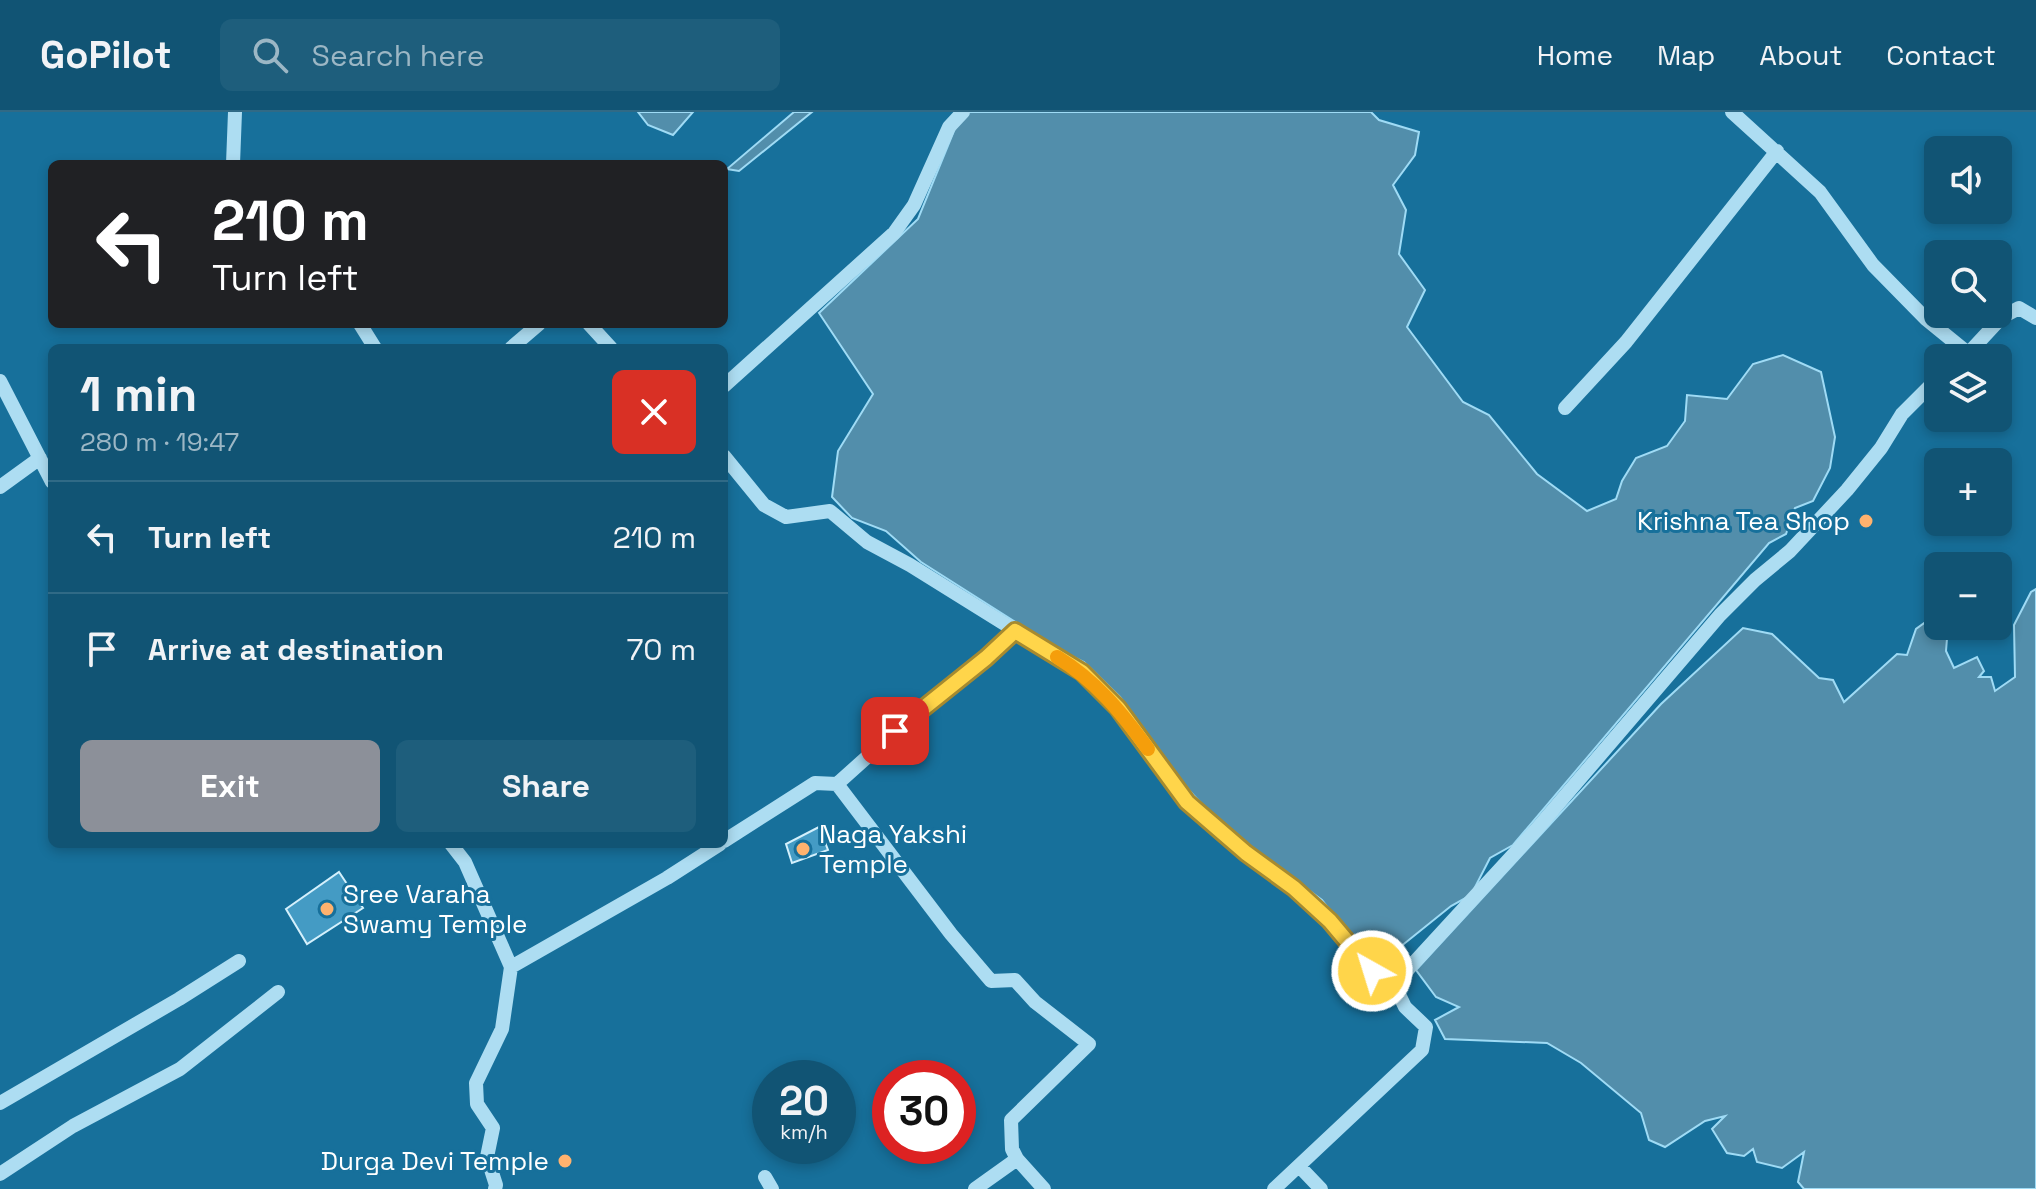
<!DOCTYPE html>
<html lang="en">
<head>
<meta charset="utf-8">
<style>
	:root { --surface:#115474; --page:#1e5e7c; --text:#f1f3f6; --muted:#9cb7c5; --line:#306a86; --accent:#8c9099 }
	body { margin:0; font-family:"Space Grotesk",sans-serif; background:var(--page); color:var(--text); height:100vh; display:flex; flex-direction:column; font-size:30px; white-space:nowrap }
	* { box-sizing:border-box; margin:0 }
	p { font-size:26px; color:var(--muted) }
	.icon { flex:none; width:44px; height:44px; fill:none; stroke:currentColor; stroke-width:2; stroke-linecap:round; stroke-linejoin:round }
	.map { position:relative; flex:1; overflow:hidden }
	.sheet { position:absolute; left:48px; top:232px; width:680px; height:504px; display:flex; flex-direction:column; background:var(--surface); border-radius:12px; box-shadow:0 4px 12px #0003 }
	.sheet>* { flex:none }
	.banner { position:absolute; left:48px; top:48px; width:680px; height:168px; border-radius:12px; box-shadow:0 4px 12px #0003; background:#202124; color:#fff; overflow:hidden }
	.fabs { position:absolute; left:1924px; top:24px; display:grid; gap:16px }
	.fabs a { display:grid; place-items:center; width:88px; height:88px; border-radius:12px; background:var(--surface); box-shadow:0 4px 12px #0003; font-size:40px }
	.speed { position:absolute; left:752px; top:948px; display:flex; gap:16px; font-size:40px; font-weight:700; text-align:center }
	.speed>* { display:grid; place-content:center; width:104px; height:104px; border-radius:50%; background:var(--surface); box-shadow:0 4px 12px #0003; line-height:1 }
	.speed small { font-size:20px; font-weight:400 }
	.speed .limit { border:12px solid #d22; background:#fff; color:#111 }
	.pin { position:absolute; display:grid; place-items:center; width:68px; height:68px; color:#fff; margin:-34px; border-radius:16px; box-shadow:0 4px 12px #0006 }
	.me { position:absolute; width:88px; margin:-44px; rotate:321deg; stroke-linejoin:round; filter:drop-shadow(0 0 6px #0008) }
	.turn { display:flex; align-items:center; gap:28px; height:168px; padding:0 32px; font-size:36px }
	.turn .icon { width:104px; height:104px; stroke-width:2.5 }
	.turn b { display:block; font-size:56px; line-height:68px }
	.round { display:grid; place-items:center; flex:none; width:84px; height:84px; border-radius:12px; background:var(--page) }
	.head { display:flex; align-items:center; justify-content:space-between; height:136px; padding:0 32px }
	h1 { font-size:48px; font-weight:700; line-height:60px }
	.cta { display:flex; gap:16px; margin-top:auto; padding:16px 32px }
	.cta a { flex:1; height:92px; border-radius:12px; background:var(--accent); color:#fff; font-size:32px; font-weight:700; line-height:92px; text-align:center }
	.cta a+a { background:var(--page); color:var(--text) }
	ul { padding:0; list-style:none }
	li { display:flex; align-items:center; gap:24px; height:112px; padding:0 32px; border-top:2px solid var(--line) }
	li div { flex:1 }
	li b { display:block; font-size:30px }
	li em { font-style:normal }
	header { display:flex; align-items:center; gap:48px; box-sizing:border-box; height:112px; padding:0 40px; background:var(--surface); border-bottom:2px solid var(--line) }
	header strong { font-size:38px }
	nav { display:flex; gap:44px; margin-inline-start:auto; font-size:28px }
	.search { width:560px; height:72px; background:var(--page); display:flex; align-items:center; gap:20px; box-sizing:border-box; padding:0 28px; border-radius:12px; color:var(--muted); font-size:30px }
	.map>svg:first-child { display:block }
	.water { fill:#528eab; stroke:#9fdbf5; stroke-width:2 }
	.building { fill:#449bc4; stroke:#d4f0fc; stroke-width:2 }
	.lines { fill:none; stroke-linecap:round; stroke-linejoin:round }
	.minor { stroke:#adddf2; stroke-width:14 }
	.route-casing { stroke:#a68a30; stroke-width:20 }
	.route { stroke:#ffd54a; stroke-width:14 }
	.slow { stroke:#f59e0b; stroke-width:14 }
	.poi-dot { fill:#ffb26e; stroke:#17709b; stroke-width:3 }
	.labels { text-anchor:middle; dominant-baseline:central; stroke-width:6; stroke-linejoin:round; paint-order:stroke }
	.poi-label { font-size:26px; fill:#fff; stroke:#17709b; text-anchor:end }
</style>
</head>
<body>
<header>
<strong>GoPilot</strong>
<div class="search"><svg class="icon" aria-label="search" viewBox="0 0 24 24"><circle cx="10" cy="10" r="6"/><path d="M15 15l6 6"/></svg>Search here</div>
<nav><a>Home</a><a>Map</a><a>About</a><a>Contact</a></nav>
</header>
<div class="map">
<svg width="2036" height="1077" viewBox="0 0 2036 1077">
	<rect width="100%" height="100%" fill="#17709b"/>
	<path class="water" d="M638,0h55l-20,23 -25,-10z
		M794,0h18l-73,59 -12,-2z
		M966,0h405l8,8 40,12 -4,23 -22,30 13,25 -7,44 26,36 -18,37 56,75 26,13 48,59 50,37 29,-12 6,-18 14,-23 31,-12 18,-25 2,-26 40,4 26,-35 30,-9 38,17 14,65 -5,31 -17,33 -18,7 -9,26 -17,9 -256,302 -23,13 -19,37 -20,11 -72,58 -23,-20 -34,-44 -98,-72 -50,-54 -54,-77 -36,-35 -23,-11 -140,-89 -35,-31 -34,-13 -20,-21 6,-46 35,-57 -54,-81 99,-94 40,-98z
		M2036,477v600h-232l-6,-7 6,-30 -22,16 -25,-6 -4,-13 -9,7 -17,-3 -15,-24 13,-13 -20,5 -40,26 -16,-7 -8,-27 -60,-50 -34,-20 -102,-4 -10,-19 24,-13 -23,-10 -20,-27 245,-266 82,-76 29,6 47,44 14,2 11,22 53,-48 10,1 9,-26 18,-13 4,2v8h10l-2,25 8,17 23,-11 7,14 -5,6h12l4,14 20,-14 -1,-52 17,-33z"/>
	<path class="building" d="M819,715l9,23 -36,13 -6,-19z
		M339,760l24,36 -56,36 -21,-35z"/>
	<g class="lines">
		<path class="minor" d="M1732,0l88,80 53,73 53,54 43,35
			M233,52l2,-52
			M360,212l15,24
			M589,212l22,24
			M511,236l28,-24
			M1964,246l38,-41 17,-9 17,10
			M0,269l52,101
			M724,274l170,-153 20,-28 35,-78 14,-15
			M1565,296l61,-66 151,-191
			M724,344l40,49 22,12 44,-6 37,31 43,23 172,107 36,36 69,94 59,51 48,35 36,33 55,66 10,-1
			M0,375l40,-29
			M1015,519l-29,27 -71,56 -78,70 114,150 40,47 24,-1 20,22 54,42 -78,76 1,29 5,10
			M724,729l91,-58 22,1
			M451,732l14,18 46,105 -9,62 -26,54 1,21 16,24 -6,29 9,28 -1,4
			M511,855l156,-89 53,-34
			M0,991l179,-104 60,-38
			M1299,1054l22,23
			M0,1062l73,-48 107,-57 98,-77
			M765,1065l7,12
			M975,1077l42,-30 27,30
			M1274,1077l148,-139 4,-23 -21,-20 -10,-21 15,-19 125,-136 185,-216 35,-35 35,-29 57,-61 34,-42 21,-34 36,-36"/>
	</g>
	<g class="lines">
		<g class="route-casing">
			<path id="route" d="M895,619l91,-73 29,-27 67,41 36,36 69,94 59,51 48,35 36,33 42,50"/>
		</g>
		<use href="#route" class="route"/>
		<path class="slow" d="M1057,545c39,24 64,55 91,92"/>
	</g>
	<g class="poi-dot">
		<circle cx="1866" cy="409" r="8"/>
		<circle cx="803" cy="737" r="8"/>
		<circle cx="327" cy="797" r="8"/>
		<circle cx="565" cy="1049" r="8"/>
	</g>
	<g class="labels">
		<g class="poi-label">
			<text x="1850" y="409">Krishna Tea Shop</text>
			<text x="819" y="722" text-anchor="start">Naga Yakshi<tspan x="819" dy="30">Temple</tspan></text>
			<text x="343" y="782" text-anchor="start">Sree Varaha<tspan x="343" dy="30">Swamy Temple</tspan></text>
			<text x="549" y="1049">Durga Devi Temple</text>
		</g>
	</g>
</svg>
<div class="fabs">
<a><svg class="icon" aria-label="sound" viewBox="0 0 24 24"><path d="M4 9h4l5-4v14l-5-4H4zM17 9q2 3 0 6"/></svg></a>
<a><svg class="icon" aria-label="search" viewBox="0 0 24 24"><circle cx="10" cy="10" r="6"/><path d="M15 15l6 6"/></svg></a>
<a><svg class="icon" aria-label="layers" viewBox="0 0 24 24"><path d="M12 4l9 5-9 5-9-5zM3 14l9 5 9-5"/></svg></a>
<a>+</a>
<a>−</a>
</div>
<div class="speed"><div>20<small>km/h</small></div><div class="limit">30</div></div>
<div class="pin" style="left:895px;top:619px;background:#d93025"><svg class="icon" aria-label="arrive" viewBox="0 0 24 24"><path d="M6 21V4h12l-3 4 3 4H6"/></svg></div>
<svg class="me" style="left:1372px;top:859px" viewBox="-20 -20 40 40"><circle r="17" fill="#ffd54a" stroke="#fff" stroke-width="3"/><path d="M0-11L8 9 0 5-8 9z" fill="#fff"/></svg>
<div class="banner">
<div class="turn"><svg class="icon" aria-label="left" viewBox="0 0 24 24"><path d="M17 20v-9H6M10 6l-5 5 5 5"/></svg><div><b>210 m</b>Turn left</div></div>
</div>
<section class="sheet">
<div class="head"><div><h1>1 min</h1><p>280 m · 19:47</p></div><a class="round" style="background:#d93025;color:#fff"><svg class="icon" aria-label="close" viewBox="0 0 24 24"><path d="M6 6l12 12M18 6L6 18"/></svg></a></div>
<ul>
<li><svg class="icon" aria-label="left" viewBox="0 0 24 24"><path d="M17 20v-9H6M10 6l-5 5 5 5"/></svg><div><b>Turn left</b></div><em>210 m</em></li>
<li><svg class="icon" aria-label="arrive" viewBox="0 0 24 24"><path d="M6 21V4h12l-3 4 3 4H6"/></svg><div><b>Arrive at destination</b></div><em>70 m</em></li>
</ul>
<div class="cta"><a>Exit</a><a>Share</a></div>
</section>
</div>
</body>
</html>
